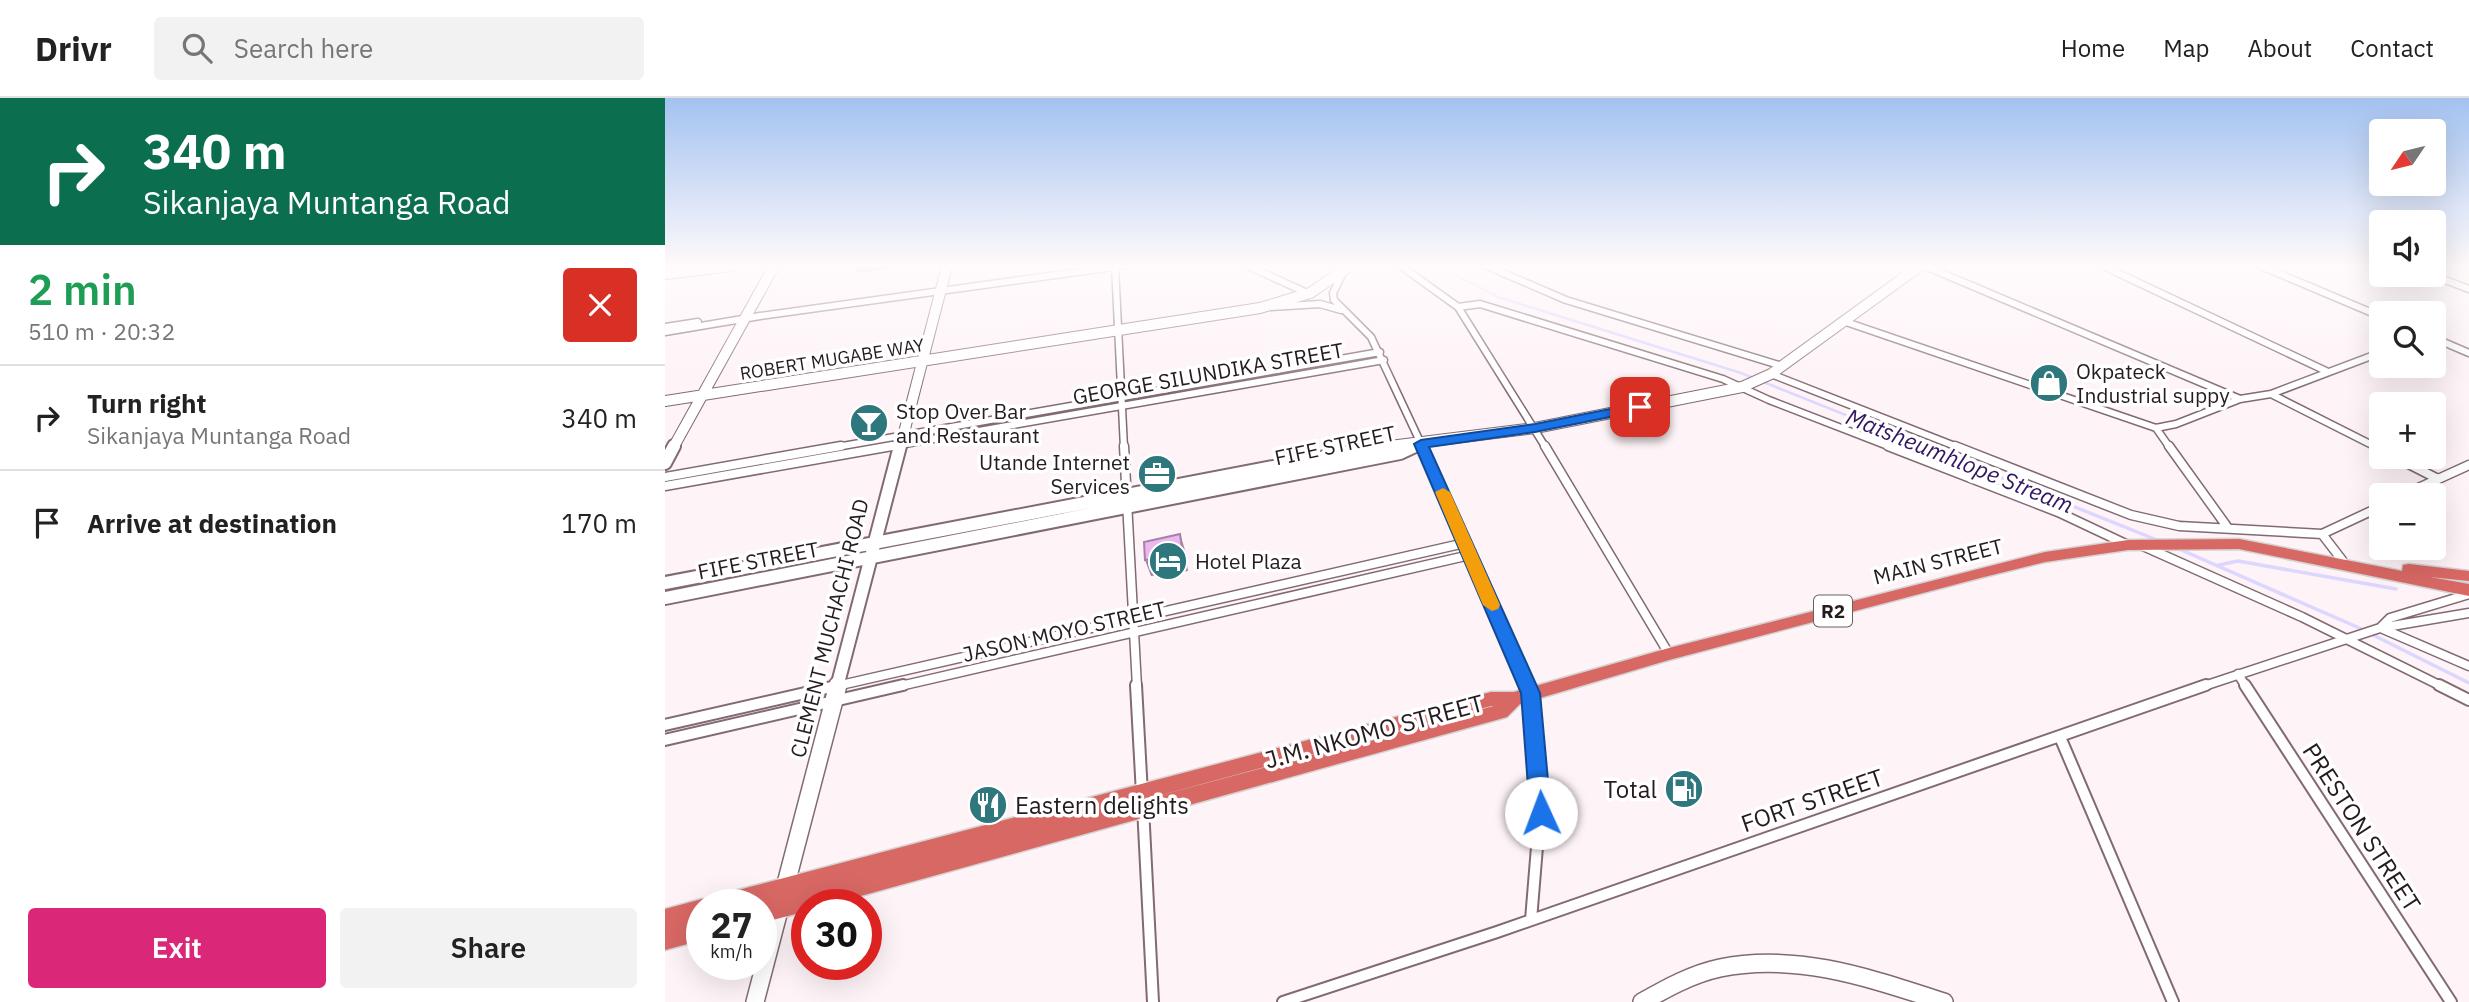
<!DOCTYPE html>
<html lang="en">
<head>
<meta charset="utf-8">
<style>
	:root { --surface:#fff; --page:#f2f2f2; --text:#222; --muted:#767676; --line:#e0e0e0; --accent:#db2777 }
	body { margin:0; font-family:"IBM Plex Sans",sans-serif; background:var(--page); color:var(--text); height:100vh; display:flex; flex-direction:column; font-size:26px; white-space:nowrap }
	* { box-sizing:border-box; margin:0 }
	p { font-size:23px; color:var(--muted) }
	.icon { flex:none; width:38px; height:38px; fill:none; stroke:currentColor; stroke-width:2; stroke-linecap:round; stroke-linejoin:round }
	.map { position:relative; flex:1; overflow:hidden }
	.drawer { display:flex; flex-direction:column; background:var(--surface); width:665px }
	.drawer>* { flex:none }
	.guide { background:#0b6e4f; color:#fff; overflow:hidden }
	.needle { width:46px; rotate:235deg }
	.controls { position:absolute; left:1704px; top:21px; display:grid; gap:14px }
	.controls a { display:grid; place-items:center; width:77px; height:77px; border-radius:7px; background:var(--surface); box-shadow:0 7px 28px #0002; font-size:35px }
	.speed { position:absolute; left:21px; top:791px; display:flex; gap:14px; font-size:35px; font-weight:700; text-align:center }
	.speed>* { display:grid; place-content:center; width:91px; height:91px; border-radius:50%; background:var(--surface); box-shadow:0 7px 28px #0002; line-height:1 }
	.speed small { font-size:18px; font-weight:400 }
	.speed .limit { border:10px solid #d22; background:#fff; color:#111 }
	.pin { position:absolute; display:grid; place-items:center; width:60px; height:60px; color:#fff; margin:-30px; border-radius:14px; box-shadow:0 4px 10px #0006 }
	.me { position:absolute; width:77px; margin:-38px; rotate:358deg; stroke-linejoin:round; filter:drop-shadow(0 0 5px #0008) }
	.turn { display:flex; align-items:center; gap:24px; height:147px; padding:0 28px; font-size:32px }
	.turn .icon { width:91px; height:91px; stroke-width:2.5 }
	.turn b { display:block; font-size:49px; line-height:60px }
	.round { display:grid; place-items:center; flex:none; width:74px; height:74px; border-radius:7px; background:var(--page) }
	.head { display:flex; align-items:center; justify-content:space-between; height:119px; padding:0 28px }
	h1 { font-size:42px; font-weight:600; line-height:52px; color:#1e9e55 }
	.button { display:flex; gap:14px; margin-top:auto; padding:14px 28px }
	.button a { flex:1; height:80px; border-radius:7px; background:var(--accent); color:#fff; font-size:28px; font-weight:600; line-height:80px; text-align:center }
	.button a+a { background:var(--page); color:var(--text) }
	ul { padding:0; list-style:none }
	li { display:flex; align-items:center; gap:21px; height:105px; padding:0 28px; border-top:2px solid var(--line) }
	li div { flex:1 }
	li b { display:block; font-size:26px }
	li em { font-style:normal }
	header { display:flex; align-items:center; gap:42px; box-sizing:border-box; height:98px; padding:0 35px; background:var(--surface); border-bottom:2px solid var(--line) }
	header strong { font-size:33px }
	nav { display:flex; gap:38px; margin-inline-start:auto; font-size:24px }
	.search { width:490px; height:63px; background:var(--page); display:flex; align-items:center; gap:18px; box-sizing:border-box; padding:0 24px; border-radius:7px; color:var(--muted); font-size:26px }
	main { display:flex; flex:1; min-height:0 }
	.map>svg:first-child { display:block }
	.lines { fill:none; stroke-linecap:round; stroke-linejoin:round }
	.stream-far1 { stroke:#ddd6ff; stroke-width:2.5 }
	.stream { stroke:#ddd6ff; stroke-width:3.5 }
	.street-far2-casing { stroke:#826a73; stroke-width:9 }
	.street-far1-casing { stroke:#826a73; stroke-width:11 }
	.street-casing { stroke:#826a73; stroke-width:14 }
	.secondary-far2-casing { stroke:#826a73; stroke-width:12 }
	.secondary-far1-casing { stroke:#826a73; stroke-width:16 }
	.secondary-casing { stroke:#826a73; stroke-width:20 }
	.highway-casing { stroke:#d4d2d2; stroke-width:3 }
	.street-far2 { stroke:#fff; stroke-width:6 }
	.street-far1 { stroke:#fff; stroke-width:8 }
	.street { stroke:#fff; stroke-width:10 }
	.secondary-far2 { stroke:#fff; stroke-width:10 }
	.secondary-far1 { stroke:#fff; stroke-width:12 }
	.secondary { stroke:#fff; stroke-width:17 }
	.highway { fill:#d86864; fill-rule:evenodd }
	.shaded-wall { fill:#a481a7 }
	.building { fill:#eab8ef; stroke:#a481a7; stroke-width:2 }
	.route { fill:#1a73e8; stroke:#114b97; stroke-width:2 }
	.slow { fill:#f59e0b }
	.labels { text-anchor:middle; dominant-baseline:central; stroke-width:7; stroke-linejoin:round; paint-order:stroke }
	.far-street-label { font-size:18px; fill:#261c20; stroke:#fff }
	.shield { fill:#fff; stroke:#676063; stroke-width:2 }
	.shield-label { font-size:19px; font-weight:bold; fill:#261c20 }
	.poi-label { font-size:21px; fill:#261c20; stroke:#fff; text-anchor:start }
	.street-label { font-size:21px; fill:#261c20; stroke:#fff }
	.water-label { font-size:23px; font-style:italic; fill:#311761; stroke:#fff }
	.near-street-label { font-size:24px; fill:#261c20; stroke:#fff }
	.near-poi-label { font-size:24px; fill:#261c20; stroke:#fff; text-anchor:end }
</style>
</head>
<body>
<header>
<strong>Drivr</strong>
<div class="search"><svg class="icon" aria-label="search" viewBox="0 0 24 24"><circle cx="10" cy="10" r="6"/><path d="M15 15l6 6"/></svg>Search here</div>
<nav><a>Home</a><a>Map</a><a>About</a><a>Contact</a></nav>
</header>
<main>
<section class="drawer">
<div class="guide">
<div class="turn"><svg class="icon" aria-label="right" viewBox="0 0 24 24"><path d="M7 20v-9h11M14 6l5 5-5 5"/></svg><div><b>340 m</b>Sikanjaya Muntanga Road</div></div>
</div>
<div class="head"><div><h1>2 min</h1><p>510 m · 20:32</p></div><a class="round" style="background:#d93025;color:#fff"><svg class="icon" aria-label="close" viewBox="0 0 24 24"><path d="M6 6l12 12M18 6L6 18"/></svg></a></div>
<ul>
<li><svg class="icon" aria-label="right" viewBox="0 0 24 24"><path d="M7 20v-9h11M14 6l5 5-5 5"/></svg><div><b>Turn right</b><p>Sikanjaya Muntanga Road</p></div><em>340 m</em></li>
<li><svg class="icon" aria-label="arrive" viewBox="0 0 24 24"><path d="M6 21V4h12l-3 4 3 4H6"/></svg><div><b>Arrive at destination</b></div><em>170 m</em></li>
</ul>
<div class="button"><a>Exit</a><a>Share</a></div>
</section>
<div class="map">
<svg width="1804" height="904" viewBox="0 0 1804 904">
	<rect width="100%" height="100%" fill="#fef3f7"/>
	<g class="lines">
		<path class="stream-far1" d="M774,168l59,31 243,76 187,75"/>
		<path class="stream" d="M1258,348l239,96
			M1514,451l185,81
			M1554,467l19,-4 158,28
			M1706,536l98,49"/>
		<g class="street-far2-casing">
			<path id="street-far2" d="M450,168l9,182
				M583,168l55,25
				M736,168l57,41 88,141
				M822,168l79,34 216,66
				M1260,168l315,133
				M1438,168l223,105
				M1596,168l121,51
				M678,175l-10,20 1,7 37,37 52,111
				M1767,177l37,14
				M606,209l49,-3 21,6
				M793,209l22,-3 243,75 46,21 124,48
				M1181,224l310,106 20,-4 64,-25 31,-5 111,-42
				M0,229l33,-5
				M0,234l95,-16 361,-50
				M1769,240l35,15
				M1106,276l189,74
				M1606,296l107,54
				M1491,330l14,20
				M166,350l549,-96
				M217,350l502,-88"/>
		</g>
		<g class="street-far1-casing">
			<path id="street-far1" d="M459,348l13,241
				M757,348l106,241
				M880,348l124,208
				M1223,348l170,66 70,33
				M1290,348l176,69 48,11 143,8 60,-28
				M1504,348l59,82
				M1709,348l8,4
				M1730,359l43,22
				M0,379l176,-31
				M0,388l227,-40
				M1738,397l66,-30
				M1657,436l20,26
				M1478,448l159,71 141,70
				M1715,530l10,-10 79,-24
				M1718,531l86,37
				M1573,576l8,13
				M167,589l633,-144
				M231,589l574,-132
				M1536,589l179,-59 89,-15"/>
		</g>
		<g class="street-casing">
			<path id="street" d="M471,587l6,109
				M863,587l3,8 10,105 -10,122
				M1580,587l206,317
				M1774,587l30,15
				M0,627l175,-40
				M1395,639l113,265
				M0,642l238,-55
				M478,709l10,195
				M618,904l214,-70 709,-247"/>
		</g>
		<g class="secondary-far2-casing">
			<path id="secondary-far2" d="M0,176l66,-8
				M0,303l595,-93 50,-15 40,-27
				M8,350l101,-182
				M235,350l47,-182
				M709,350l161,-20 207,-41 29,-13 149,-108
				M746,350l7,-3"/>
		</g>
		<g class="secondary-far1-casing">
			<path id="secondary-far1" d="M0,365l9,-17
				M0,485l718,-137
				M0,500l735,-145 15,-7
				M172,589l63,-241"/>
		</g>
		<g class="secondary-casing">
			<path id="secondary" d="M90,904l83,-317
				M977,904c25,-14 50,-28 78,-34 77,-16 152,11 224,34"/>
		</g>
		<g class="highway-casing">
			<path id="highway" d="M1574,441l163,32 1,-6 6,-1 60,7v10l-39,-4 39,7v12l-230,-47 -111,1 -83,12 -65,16 -311,82 -149,44 -13,13 -7,2 -672,186h-21v6l-46,12v-18h-59v35l-37,10v-41l37,-10 7,3 2,-4 8,-3 772,-203h23l155,-44 376,-96 83,-12zM826,608h3l-381,102z"/>
		</g>
		<use href="#street-far2" class="street-far2"/>
		<use href="#street-far1" class="street-far1"/>
		<use href="#street" class="street"/>
		<use href="#secondary-far2" class="secondary-far2"/>
		<use href="#secondary-far1" class="secondary-far1"/>
		<use href="#secondary" class="secondary"/>
		<use href="#highway" class="highway"/>
	</g>
	<path class="shaded-wall" d="M190,168h38l-1,2 -34,5z
		M515,436l5,16 3,21 -37,5 -6,-16z"/>
	<path class="building" d="M515,436l3,21 -38,5 -1,-18z"/>
	<linearGradient id="sky" x2="0" y2="1"><stop stop-color="#a3c2f1"/><stop offset="0.57" stop-color="#fffafb"/><stop offset="1" stop-color="#fffafb" stop-opacity="0"/></linearGradient>
	<rect width="1804" height="295" fill="url(#sky)"/>
	<path class="route" d="M975,305l7,4 -2,3 -110,22 -106,15 111,246 11,120 -3,6 -7,3 -8,-3 -3,-6 -9,-120 -107,-249 7,-4 114,-16z"/>
	<path class="slow" d="M778,390l7,4 50,113 -2,4 -6,2 -9,-6 -48,-113z"/>
	<defs>
		<g id="shop-disc" transform="scale(2.0125)"><circle r="9.5" fill="#2e777d" stroke="#fff"/><path d="M-5-2.5h2.3a2.7 3.5 0 0 1 5.4 0H5L5.5 6h-11ZM-1.5-2.5h3a1.5 2.3 0 0 0-3 0Z" fill="#fff"/></g>
		<g id="bar-disc" transform="scale(2.0125)"><circle r="9.5" fill="#2e777d" stroke="#fff"/><path d="M-6-5H6L.8 .8V4.5H3.5V6h-7V4.5H-.8V.8Z" fill="#fff"/></g>
		<g id="office-disc" transform="scale(2.0125)"><circle r="9.5" fill="#2e777d" stroke="#fff"/><path d="M-6-3h4V-5.5h4V-3h4V5H-6ZM-1-4.5V-3h2v-1.5ZM-6 0V1H6V0Z" fill="#fff"/></g>
		<g id="hotel-disc" transform="scale(2.0125)"><circle r="9.5" fill="#2e777d" stroke="#fff"/><path d="M-6-4.5h1.5V1H6V5H4.5V3h-9V5H-6ZM-4 0a1.8 1.8 0 1 1 3.6 0ZM.5 0V-2.5h3Q6-2.5 6 0Z" fill="#fff"/></g>
		<g id="fuel-disc" transform="scale(2.0125)"><circle r="9.5" fill="#2e777d" stroke="#fff"/><path d="M-5.5-6h7V0h2V4h1.3V-2.5L3-4.5l.8-.8L6-3V5H2.5V1h-1V6h-7ZM-4.2-4.7v3.2H.2V-4.7Z" fill="#fff"/></g>
		<g id="restaurant-disc" transform="scale(2.0125)"><circle r="9.5" fill="#2e777d" stroke="#fff"/><path d="M-5-6h1v4h1v-4h1v4h1v-4h1v5L-1.5 .5V6h-2V.5L-5-1ZM5-6V6H3V1.5H1.5Q1.5-4 5-6Z" fill="#fff"/></g>
	</defs>
	<g fill-rule="evenodd">
		<use href="#shop-disc" x="1384" y="285"/>
		<use href="#bar-disc" x="204" y="325"/>
		<use href="#office-disc" x="492" y="376"/>
		<use href="#hotel-disc" x="503" y="463"/>
		<use href="#fuel-disc" x="1019" y="691"/>
		<use href="#restaurant-disc" x="323" y="707"/>
	</g>
	<g class="labels">
		<g class="far-street-label">
			<text transform="translate(167 261) rotate(-9)">ROBERT MUGABE WAY</text>
		</g>
		<rect class="shield" x="1149" y="497.5" width="38" height="31" rx="5"/>
		<g class="shield-label">
			<text x="1168" y="513">R2</text>
		</g>
		<g class="poi-label">
			<text x="1411" y="273">Okpateck<tspan x="1411" dy="24">Industrial suppy</tspan></text>
			<text x="231" y="313">Stop Over Bar<tspan x="231" dy="24">and Restaurant</tspan></text>
			<text x="465" y="364" text-anchor="end">Utande Internet<tspan x="465" dy="24">Services</tspan></text>
			<text x="530" y="463">Hotel Plaza</text>
		</g>
		<g class="street-label">
			<text transform="translate(543 275) rotate(-10)">GEORGE SILUNDIKA STREET</text>
			<text transform="translate(670 347) rotate(-12)">FIFE STREET</text>
			<text transform="translate(93 462) rotate(-11)">FIFE STREET</text>
			<text transform="translate(1273 463) rotate(-14)">MAIN STREET</text>
			<text transform="translate(164 530) rotate(-76)">CLEMENT MUCHACHI ROAD</text>
			<text transform="translate(399 533) rotate(-13)">JASON MOYO STREET</text>
		</g>
		<g class="water-label">
			<text transform="translate(1295 362) rotate(22)">Matsheumhlope Stream</text>
		</g>
		<g class="near-street-label">
			<text transform="translate(709 633) rotate(-15)">J.M. NKOMO STREET</text>
			<text transform="translate(1147 702) rotate(-19)">FORT STREET</text>
			<text transform="translate(1697 729) rotate(57)">PRESTON STREET</text>
		</g>
		<g class="near-poi-label">
			<text x="992" y="691">Total</text>
			<text x="350" y="707" text-anchor="start">Eastern delights</text>
		</g>
	</g>
</svg>
<div class="controls">
<a><svg class="needle" viewBox="-14 -14 28 28"><path d="M0-13l5 13h-10z" fill="#e53935"/><path d="M0 13l5-13h-10z" fill="#767676"/></svg></a>
<a><svg class="icon" aria-label="sound" viewBox="0 0 24 24"><path d="M4 9h4l5-4v14l-5-4H4zM17 9q2 3 0 6"/></svg></a>
<a><svg class="icon" aria-label="search" viewBox="0 0 24 24"><circle cx="10" cy="10" r="6"/><path d="M15 15l6 6"/></svg></a>
<a>+</a>
<a>−</a>
</div>
<div class="speed"><div>27<small>km/h</small></div><div class="limit">30</div></div>
<div class="pin" style="left:975px;top:309px;background:#d93025"><svg class="icon" aria-label="arrive" viewBox="0 0 24 24"><path d="M6 21V4h12l-3 4 3 4H6"/></svg></div>
<svg class="me" style="left:876px;top:715px" viewBox="-20 -20 40 40"><circle r="19" fill="#fff"/><path d="M0-13L10 11 0 6-10 11z" fill="#1a73e8"/></svg>
</div>
</main>
</body>
</html>
